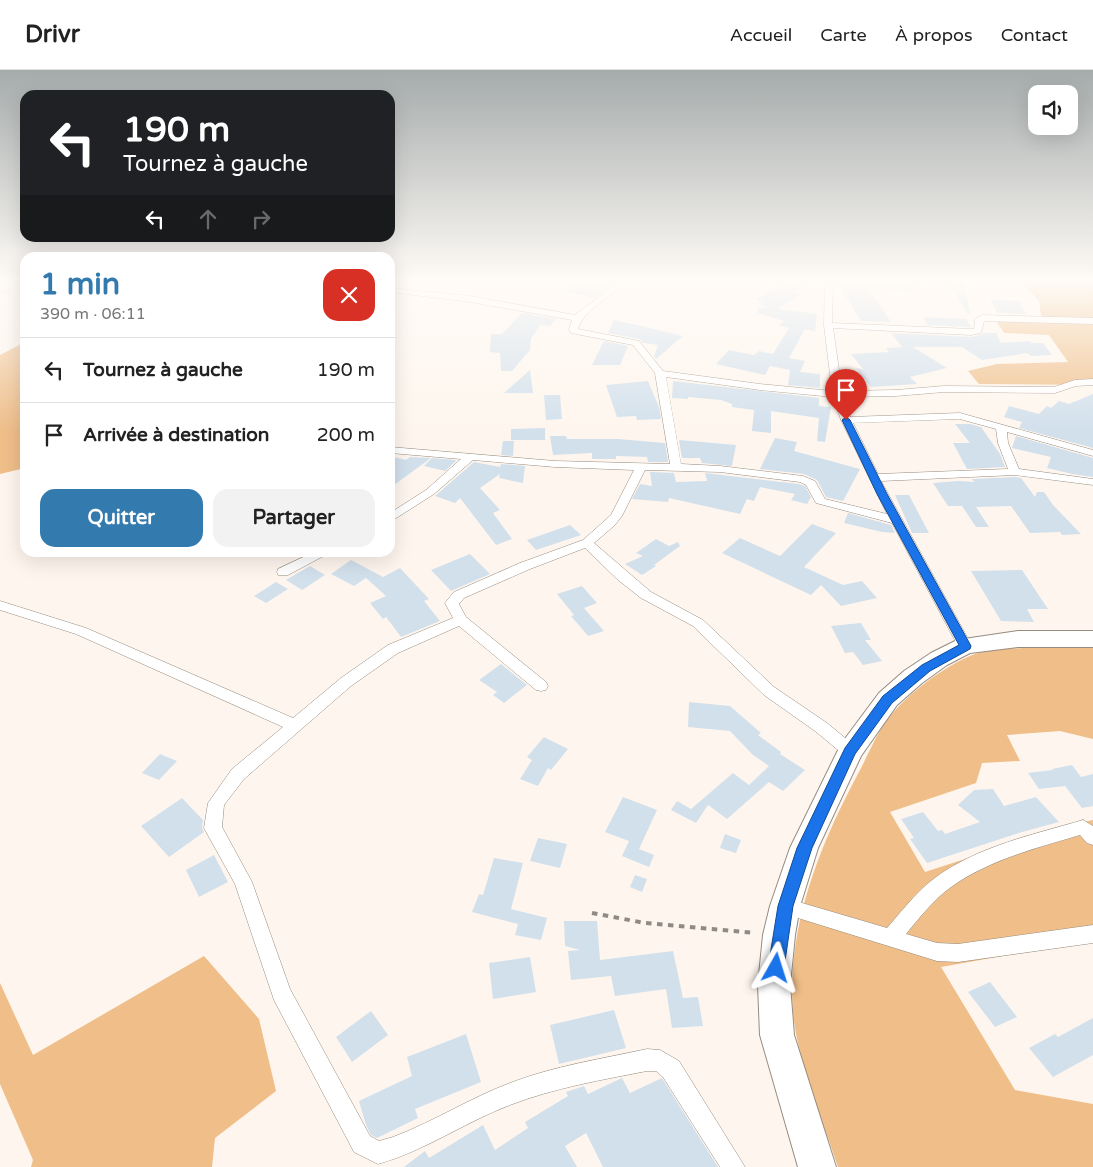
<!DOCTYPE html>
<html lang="fr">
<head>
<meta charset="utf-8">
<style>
	:root { --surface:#fff; --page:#f2f2f2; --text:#222; --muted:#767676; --line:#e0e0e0; --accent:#337baf }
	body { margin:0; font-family:"Varela Round",sans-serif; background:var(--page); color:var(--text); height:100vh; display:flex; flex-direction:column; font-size:19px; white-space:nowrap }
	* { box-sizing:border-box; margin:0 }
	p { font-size:16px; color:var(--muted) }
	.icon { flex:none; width:28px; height:28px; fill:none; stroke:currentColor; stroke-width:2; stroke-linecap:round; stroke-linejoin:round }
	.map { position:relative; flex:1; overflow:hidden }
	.side { position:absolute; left:20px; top:182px; width:375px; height:305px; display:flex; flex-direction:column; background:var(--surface); border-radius:15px; box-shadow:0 5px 20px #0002 }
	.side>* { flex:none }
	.guide { position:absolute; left:20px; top:20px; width:375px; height:152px; border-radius:15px; box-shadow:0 5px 20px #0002; background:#202124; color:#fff; overflow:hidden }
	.fabs { position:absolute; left:1028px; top:15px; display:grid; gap:10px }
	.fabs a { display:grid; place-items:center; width:50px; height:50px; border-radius:10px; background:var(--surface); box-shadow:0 5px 20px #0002; font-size:25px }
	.pin { position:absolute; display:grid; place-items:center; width:42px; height:42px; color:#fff; margin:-51px -21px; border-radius:50% 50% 50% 0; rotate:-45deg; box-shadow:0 0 5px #0007 }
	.pin .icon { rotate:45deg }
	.me { position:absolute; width:55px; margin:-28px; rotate:6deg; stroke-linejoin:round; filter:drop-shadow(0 0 4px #0008) }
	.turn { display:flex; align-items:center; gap:18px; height:105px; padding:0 20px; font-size:22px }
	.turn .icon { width:65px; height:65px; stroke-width:2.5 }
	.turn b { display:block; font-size:35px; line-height:42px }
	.lanes { display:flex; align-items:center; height:48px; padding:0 20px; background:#0003; justify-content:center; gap:25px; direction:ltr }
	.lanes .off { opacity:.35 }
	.round { display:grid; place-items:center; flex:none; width:52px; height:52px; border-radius:15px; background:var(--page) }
	.headline { display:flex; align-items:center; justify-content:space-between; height:85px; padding:0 20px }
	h1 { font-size:30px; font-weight:800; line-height:38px; color:var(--accent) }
	.primary-button { display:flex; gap:10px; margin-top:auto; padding:10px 20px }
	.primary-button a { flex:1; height:58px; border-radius:15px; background:var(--accent); color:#fff; font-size:20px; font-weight:800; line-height:58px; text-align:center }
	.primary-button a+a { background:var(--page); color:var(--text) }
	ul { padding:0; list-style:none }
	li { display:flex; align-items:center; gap:15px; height:65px; padding:0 20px; border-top:1px solid var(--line) }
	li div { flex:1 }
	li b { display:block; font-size:19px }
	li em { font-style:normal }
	header { display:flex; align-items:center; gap:30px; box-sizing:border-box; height:70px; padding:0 25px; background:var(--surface); border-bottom:1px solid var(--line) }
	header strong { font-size:24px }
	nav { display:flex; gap:28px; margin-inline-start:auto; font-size:18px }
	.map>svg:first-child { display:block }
	.green { fill:#efbe89 }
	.building { fill:#d2e0ec }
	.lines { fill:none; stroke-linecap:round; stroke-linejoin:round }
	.street-casing { stroke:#968b7f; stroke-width:1 }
	.primary-casing { stroke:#968b7f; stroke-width:2 }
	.path { stroke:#918a84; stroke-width:4; stroke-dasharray:5.5 5.5; stroke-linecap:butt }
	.street { fill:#fff; fill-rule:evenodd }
	.primary { fill:#fff; fill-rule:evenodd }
	.route { fill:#1a73e8; stroke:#114b97 }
</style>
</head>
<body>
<header>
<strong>Drivr</strong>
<nav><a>Accueil</a><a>Carte</a><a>À propos</a><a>Contact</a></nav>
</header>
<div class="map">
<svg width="1093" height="1097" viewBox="0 0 1093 1097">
	<rect width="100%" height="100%" fill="#fef6ee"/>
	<path class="green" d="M1019,210h74v105l-114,-1 -11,-13 29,-7 71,-2 -19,-27 -45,-2 -8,-12 46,1 -3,-21z
		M25,272v126l-25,6v-119z
		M1023,578h70v91l-33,-8 -53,4 13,26 -38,2 -6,20 -86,29 35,60 141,-46 27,-6v120l-152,27 74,123 78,14v63h-255c-19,-58 -47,-117 -46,-179 1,-78 32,-151 68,-218 9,-17 16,-35 27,-50 19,-25 58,-55 88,-66 15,-5 33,-5 48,-6z
		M204,886l55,63 17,72 -61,47 -3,29h-181l2,-7 -33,-76v-101l33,72z"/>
	<path class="building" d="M582,210h28l-8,4 8,2 -16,12 -31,-7z
		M795,210h17l-18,12 8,2 -25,15 40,5 -2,17 -10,-2 -16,29 16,3 -5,11 20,2v14l-32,-3 2,-15 -20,-4 -5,9 -49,-11 13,-14 25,5 5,-4 14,3 16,-26 -10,-3 5,-4 -27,-8 1,-6 14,1 -13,-4 4,-2 -8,-3z
		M865,210h49l-1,12 -45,-4 23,34 -30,-1 -16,-26h-2l-1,-12 23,2z
		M947,210l16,1 7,32 -2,1z
		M990,229l29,2 7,13 -29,-1z
		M522,243l34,6 -6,7 -10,-1 -9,14 -1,11 -18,21h-11l-1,-18 -10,-1 1,-18h11z
		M923,247l43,2 5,8 -43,-2z
		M614,250l23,5 46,11 -27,23 -2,-3 4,-11 -15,-2 -4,-4 -31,-6z
		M891,263l80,4 10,-2 2,-2h13l5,10 28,-2 3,2h11l9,12 -21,1 -4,-3 -45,7 -20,-13h-49l34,21 -37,9 7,7 -46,3 -15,-19 7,1 -12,-15 38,-2 -3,-4 19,-1h-3z
		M604,271l24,5 -8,19h-28z
		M530,300l3,23h-29z
		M648,311l11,26 2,12 -24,1 -1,-4 -19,1 -11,-32z
		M673,311l146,17v8l12,1 -6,35 -8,-1 2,-23 -48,-7v22l-19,-2 2,-21 -22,-3v-3l-11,-4 -33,-3v2l-16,-1z
		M1093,324v54l-74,-20 3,-6 -18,-5 5,-11 30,8 8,-8 4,2 8,-7 10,3z
		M544,325h16l2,24 -16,1z
		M955,354h15l11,3 19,27 5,13 -38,2 -14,-26h17z
		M545,358v12h-34v-11z
		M550,366h16l1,3h51l47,4 3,19h-20l-1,-5 -31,-1v3h-24v-6l-39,2z
		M1016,366l77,22v19l-21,-3 -25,-6 4,-11 -39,-9z
		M775,368l22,4 -3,9 66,18 -17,32 -17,-4 -9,-17 -13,-6 -44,-5z
		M679,370l57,5 -4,21 -30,-3 -2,-5h-18z
		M503,371h11l-1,15 -12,-1z
		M390,386l16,4 4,-3 21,1 -41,30z
		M432,388l23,2 1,1 -11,10 -21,-5z
		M474,392l26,5 1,-3 24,2 -2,17 -24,-5 1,-4 -20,14 20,22 -7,3 19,26 -16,6 -36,-47 -5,5 -20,-7z
		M650,402l24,1 2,9 31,-1 -2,-8 94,11 6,2 6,11 -4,7 -16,-4 4,-6 -35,-7 -6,14 -7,-2 -7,15 -71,-16 -1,4 -36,-3 8,-15 12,2z
		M1015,407l6,1 14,19 2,-5h7l9,13 28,29 -19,1 -2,-3 -30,1 -19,-27 -35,1 13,20h-13l-14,-21h-14l-15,-23 25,-2 16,1 -2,-3z
		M895,425h14l20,38h-17z
		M848,443l43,12 4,8 -13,-1 -38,-9z
		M812,454l24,9 -32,34 39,18 19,-4 15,17 -36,8 -20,-21 -10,10 -89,-42 18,-15 40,18z
		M570,455l11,10 -45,15 -9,-10z
		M656,469l13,7 9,-4 2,4 -26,19 2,1 -14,9 -17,-11 18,-8 -7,-3z
		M470,484l20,20 -39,17 -20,-21z
		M351,490l32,17 17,-9 29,31 -5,2 16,20 -39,16 -15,-20 -3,2 -13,-16 16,-7 -20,-18 -12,8 -23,-12z
		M310,496l15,9 -23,15 -16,-10z
		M1022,500l26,39h-21l7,13 -33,-1 -30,-50z
		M276,512l12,7 -22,14 -12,-7z
		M582,516l15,17 -13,5 20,23 -16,5 -17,-20 3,-1 -17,-21z
		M861,553l10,17h-6l17,21 -19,4 -10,-13 -8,1 -14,-27z
		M501,594l26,21 -23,18 -11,-8 4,-3 -18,-12z
		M689,632l41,4 31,27 -3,2 23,17 -1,2 25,16 -22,21 -14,-9 -42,37 -19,-14 -12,18 -25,-13 6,-9 14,8 42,-36 16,12 20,-19 -16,-11 -23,-24 -42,-4z
		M544,667l24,12 -17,21 -3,-2 -10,18 -18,-7 12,-19 -5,-3z
		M160,684l17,7 -18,19 -17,-7z
		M1072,695l9,12 12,-3v32l-11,2 -17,-22 -26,3 -11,-16 25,-3 -1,-1z
		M993,719l11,17 32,-9 23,25 -37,10 -95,31 -17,-24 4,-1 -13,-19 22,-7 15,19 4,-1 3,4 35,-12 -22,-17 16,-15z
		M623,727l34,13 -18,39 15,6 -5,12 -27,-11 7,-15 -24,-9z
		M182,728l21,22 -1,8 2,4 -35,25 -28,-31z
		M725,764l16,6 -5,13 -16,-5z
		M538,768l29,6 -7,24 -30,-7z
		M214,785l14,27 -29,15 -13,-27z
		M494,788l29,5 -12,46 36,9 -6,22 -26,-5 3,-11 -46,-12 7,-18 4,1z
		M635,805l12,4 -5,13 -12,-5z
		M564,851h33l3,39 73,-9 10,47 15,-1 5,29 -31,2 -6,-39 -51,7 -4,-20 -40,4 -3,-29 12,-1 -15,-4z
		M530,887l6,35 -43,7 -4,-36z
		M990,912l27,35 -22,10 -27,-35z
		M614,940l12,38 -67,16 -9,-39z
		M371,941l17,24 -36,27 -16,-25z
		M1093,948v37l-40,22 -24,-29 26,-14 3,3z
		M466,964l15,48 -66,27 3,9 -41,20 -6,-3 -5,-10 -7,-24 53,-25 -5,-19z
		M622,1008l8,15 32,-15 56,89h-115l-17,-34 -21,13 12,21h-173l21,-16 4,7 54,-33 12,25 33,-22 -3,-6 43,-26 -2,-4 18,-6 4,8z"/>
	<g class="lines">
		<g class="street-casing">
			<path id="street" d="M21,210h4v4l-25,8v-5z
				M618,210h8c-13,18 -42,28 -48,49l61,12 24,30 97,13 72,7 -8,-66 1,-45h8l-1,43 139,6h3l1,-10 7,-4 111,3v6l-109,-3 -3,12 -10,2 -138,-7 9,63 54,-1 48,-4 110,1 21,-7 18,-1v6l-17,1 -21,7 -111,-1 -48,4 -53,1 7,20 110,-4 133,37v6l-86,-24 1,11 11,26 74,10v6l-78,-10 -134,6 91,165 -2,3h-10l-2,-3 -66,-123 -76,-20 -10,-18 -6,-3 -80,-10 -75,-2 -23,46 -8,10 -20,17 57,49 52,28 71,67 53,36 29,24 2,4 -2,4 -6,2 -6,-2 -29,-24 -51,-36 -71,-69 -52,-28 -23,-18 -33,-32 -55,21 -66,29 -5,6 7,13 80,65 2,4 -2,4 -5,1 -5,-1 -77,-64 -61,27 -47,33 -107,93 -20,26 -2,22 30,55 38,107 80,147 9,5 14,-4c40,-15 77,-39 117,-54 44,-17 91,-24 137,-34l13,1 19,11 66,106h-25l-57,-90 -7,-6h-9c-46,9 -93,17 -137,34 -45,17 -85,46 -132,59l-24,-12 -80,-152 -39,-116 -31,-56 4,-25 24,-34 51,-42 -207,-93 -76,-24v-9l86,27 207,90 48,-40 47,-33 65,-27 -8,-15 9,-11 66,-29 63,-23 28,-25 23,-45 -79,-3 -82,-7 -39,34 -44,28v-9l36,-23 35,-31 -71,-6v-6l165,14 115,3 -15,-91 -22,-28 -62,-12 -2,-4 3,-9 -102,-18 -80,-10v-4l80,8 105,19 38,-29zM666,307l94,13 73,7 8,23 46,94 -62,-15 -10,-18 -12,-5 -83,-10 -39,-2zM960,349l36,10 2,14 10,26 -130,5 -25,-51z
				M314,482h17l-43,23h-10l-1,-3 1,-3z
				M1083,750l10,6v19l-6,-2 -7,-8c-44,13 -91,25 -129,52 -17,12 -31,30 -45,47l31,9 21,1 135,-19v18l-135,19 -21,-1 -152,-47 -7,-2 -2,-6 2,-6 7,-2 102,30c14,-16 28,-34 44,-47 43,-34 101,-46 152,-61z"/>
		</g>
		<g class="primary-casing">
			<path id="primary" d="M1018,561h75v16h-75l-48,6 -23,12 -25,18 -25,22 -36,51 -43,92 -18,58 -5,29 -5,50 4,50 42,132h-38l-38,-132 -2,-50 5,-50 7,-29 20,-58 51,-104 38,-51 25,-22 27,-18 26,-13z"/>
		</g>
		<path class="path" d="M592,843l53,10 110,10"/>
		<use href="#street" class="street"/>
		<use href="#primary" class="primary"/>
	</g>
	<linearGradient id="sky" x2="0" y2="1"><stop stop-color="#a5abab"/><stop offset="0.58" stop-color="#fffbf7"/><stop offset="1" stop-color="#fffbf7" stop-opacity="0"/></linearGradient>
	<rect width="1093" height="363" fill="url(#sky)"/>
	<path class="route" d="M846,347l4,3 37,74 84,152 -1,3 -40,22 -38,32 -37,51 -43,94 -19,58 -9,62 -2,6 -6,2 -6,-2 -2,-6 10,-62 19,-58 48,-100 38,-52 39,-31 37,-20 -82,-151 -35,-74z"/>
</svg>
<div class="fabs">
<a><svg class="icon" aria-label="sound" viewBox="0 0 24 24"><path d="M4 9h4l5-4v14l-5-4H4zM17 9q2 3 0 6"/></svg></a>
</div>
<div class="pin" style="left:846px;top:350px;background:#d93025"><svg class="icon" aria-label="arrive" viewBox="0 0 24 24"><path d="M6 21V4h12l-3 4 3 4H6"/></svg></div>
<svg class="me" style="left:776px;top:898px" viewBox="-20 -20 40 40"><path d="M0-17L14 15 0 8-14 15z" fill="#1a73e8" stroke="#fff" stroke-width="4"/></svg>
<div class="guide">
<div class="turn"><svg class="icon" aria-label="left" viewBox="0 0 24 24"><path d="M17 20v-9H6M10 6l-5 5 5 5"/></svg><div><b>190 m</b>Tournez à gauche</div></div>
<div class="lanes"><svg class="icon" aria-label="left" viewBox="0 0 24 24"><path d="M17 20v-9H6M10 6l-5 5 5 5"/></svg><svg class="icon off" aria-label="ahead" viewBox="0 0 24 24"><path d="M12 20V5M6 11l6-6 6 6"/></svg><svg class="icon off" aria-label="right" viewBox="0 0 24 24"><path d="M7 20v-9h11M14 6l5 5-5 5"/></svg></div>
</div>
<section class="side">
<div class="headline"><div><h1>1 min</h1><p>390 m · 06:11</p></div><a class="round" style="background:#d93025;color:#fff"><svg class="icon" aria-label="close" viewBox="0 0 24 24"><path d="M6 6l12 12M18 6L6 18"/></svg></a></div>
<ul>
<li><svg class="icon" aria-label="left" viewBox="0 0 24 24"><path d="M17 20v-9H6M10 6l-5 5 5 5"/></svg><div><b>Tournez à gauche</b></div><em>190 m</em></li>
<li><svg class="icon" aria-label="arrive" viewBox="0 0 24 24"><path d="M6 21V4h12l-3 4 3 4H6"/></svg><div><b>Arrivée à destination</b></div><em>200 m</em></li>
</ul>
<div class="primary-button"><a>Quitter</a><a>Partager</a></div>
</section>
</div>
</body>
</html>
